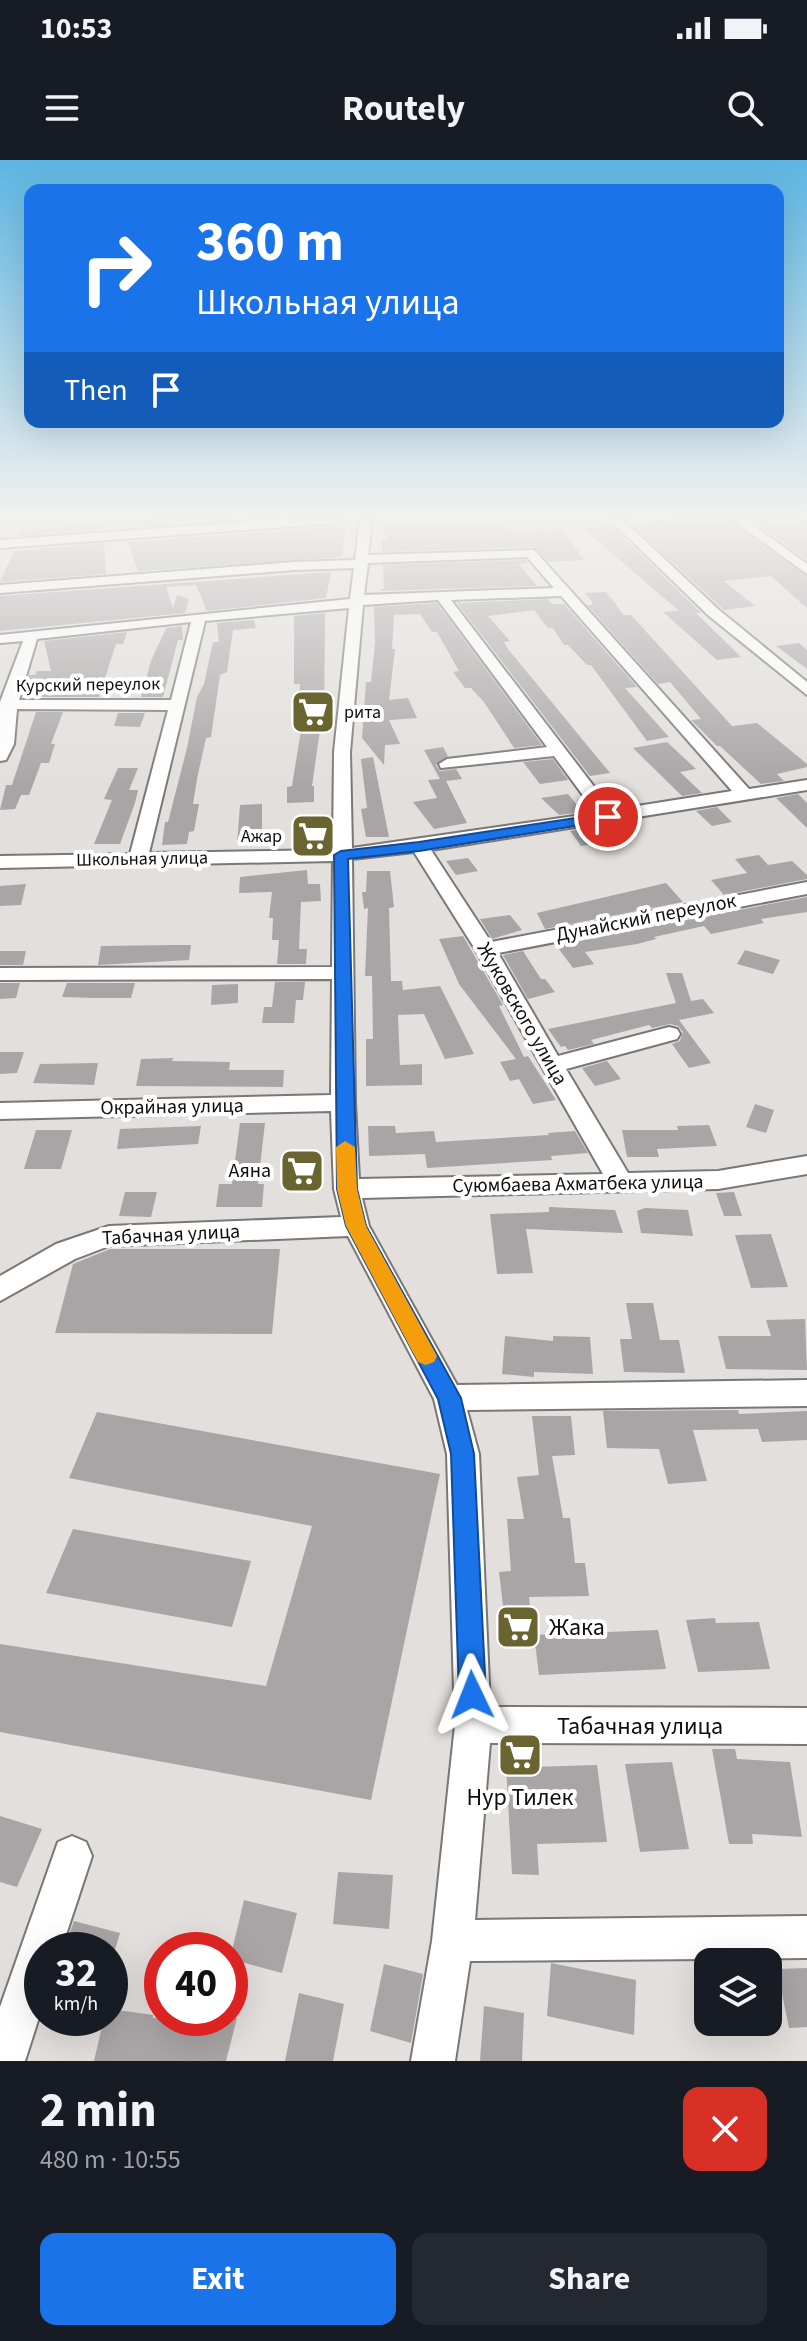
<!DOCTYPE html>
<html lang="en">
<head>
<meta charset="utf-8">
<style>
	:root { --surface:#171b24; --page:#242831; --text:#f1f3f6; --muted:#9ea1a6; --accent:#1a73e8 }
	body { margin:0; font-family:"Source Sans 3",sans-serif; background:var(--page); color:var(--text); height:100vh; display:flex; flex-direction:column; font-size:30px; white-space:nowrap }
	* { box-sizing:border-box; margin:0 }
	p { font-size:26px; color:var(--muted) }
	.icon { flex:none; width:44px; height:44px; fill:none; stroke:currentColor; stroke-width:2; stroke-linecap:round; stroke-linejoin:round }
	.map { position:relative; height:1901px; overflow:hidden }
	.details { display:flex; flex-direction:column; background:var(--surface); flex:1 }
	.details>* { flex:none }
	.top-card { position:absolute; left:24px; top:24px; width:760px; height:244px; border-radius:16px; box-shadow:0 8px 32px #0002; background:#1a73e8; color:#fff; overflow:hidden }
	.buttons { position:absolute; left:694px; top:1788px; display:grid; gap:16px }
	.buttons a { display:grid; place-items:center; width:88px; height:88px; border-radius:16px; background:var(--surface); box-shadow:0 8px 32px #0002; font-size:40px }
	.speed { position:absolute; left:24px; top:1772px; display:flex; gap:16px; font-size:40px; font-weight:700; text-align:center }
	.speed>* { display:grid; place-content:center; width:104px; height:104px; border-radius:50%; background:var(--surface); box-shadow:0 8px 32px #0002; line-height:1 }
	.speed small { font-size:20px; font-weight:400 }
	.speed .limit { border:12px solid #d22; background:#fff; color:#111 }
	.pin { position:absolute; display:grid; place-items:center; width:68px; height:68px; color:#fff; margin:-34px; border:4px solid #fff; border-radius:50%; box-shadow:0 2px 8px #0007 }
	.me { position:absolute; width:88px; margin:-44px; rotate:358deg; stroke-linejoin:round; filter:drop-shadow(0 0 6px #0008) }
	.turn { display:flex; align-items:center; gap:28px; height:168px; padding:0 40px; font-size:36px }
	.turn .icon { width:104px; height:104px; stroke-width:2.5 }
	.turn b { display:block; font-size:56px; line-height:68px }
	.then { display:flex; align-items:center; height:76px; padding:0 40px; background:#0003; gap:16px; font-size:30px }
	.round { display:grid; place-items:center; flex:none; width:84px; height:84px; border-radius:16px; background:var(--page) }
	.summary { display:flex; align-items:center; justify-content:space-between; height:136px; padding:0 40px }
	h1 { font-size:48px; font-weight:700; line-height:60px }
	.action { display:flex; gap:16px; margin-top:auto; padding:16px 40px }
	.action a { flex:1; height:92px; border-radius:16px; background:var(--accent); color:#fff; font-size:32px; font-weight:700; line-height:92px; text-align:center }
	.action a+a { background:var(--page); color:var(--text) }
	.status { display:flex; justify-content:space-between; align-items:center; height:56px; padding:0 40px; background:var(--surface); direction:ltr }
	.status svg { height:22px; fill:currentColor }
	header { display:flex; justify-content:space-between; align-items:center; height:104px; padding:0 40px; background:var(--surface); font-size:36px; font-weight:700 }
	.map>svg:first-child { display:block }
	.building { fill:#a9a5a7 }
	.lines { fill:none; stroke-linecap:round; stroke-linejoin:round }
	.minor-casing { stroke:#7a7774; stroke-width:4 }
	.minor { fill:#fff; fill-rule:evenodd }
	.route { fill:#1a73e8; stroke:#114b97; stroke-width:2 }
	.slow { fill:#f59e0b }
	.labels { text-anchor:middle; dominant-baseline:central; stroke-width:8; stroke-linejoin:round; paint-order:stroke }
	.far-street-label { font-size:18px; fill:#100f0e; stroke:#fff }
	.far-poi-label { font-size:18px; fill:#100f0e; stroke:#fff; text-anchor:start }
	.street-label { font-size:20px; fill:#100f0e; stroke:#fff }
	.poi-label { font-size:20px; fill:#100f0e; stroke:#fff; text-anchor:end }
	.near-poi-label { font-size:24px; fill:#100f0e; stroke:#fff; text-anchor:start }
	.near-street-label { font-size:24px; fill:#100f0e; stroke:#fff }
</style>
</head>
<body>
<div class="status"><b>10:53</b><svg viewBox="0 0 49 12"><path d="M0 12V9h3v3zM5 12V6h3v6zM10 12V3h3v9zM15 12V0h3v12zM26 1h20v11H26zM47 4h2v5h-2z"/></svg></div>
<header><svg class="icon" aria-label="menu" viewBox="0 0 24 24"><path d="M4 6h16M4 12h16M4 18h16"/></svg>Routely<svg class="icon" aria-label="search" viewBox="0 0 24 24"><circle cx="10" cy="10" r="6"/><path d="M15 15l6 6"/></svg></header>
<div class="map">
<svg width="807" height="1901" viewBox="0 0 807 1901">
	<rect width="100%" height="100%" fill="#e2dfdc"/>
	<path class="building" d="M158,359h83l-118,9 -2,-6z
		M677,359h51l79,58v31l-36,-32 -47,5 31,25 -31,4 -93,-86z
		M750,359h57v41z
		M499,361l11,10 52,-2 22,31 -36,2 -14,-15 -152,5v-12h5l-5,-16z
		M90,364h12l1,5 -84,7 -1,-5z
		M611,365l90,88h-5l45,44 -24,3 -54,-48 16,-1 -96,-83z
		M346,366l-4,31 -204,14 -10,-29z
		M104,383l2,31 -106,8 14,-31z
		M526,400l2,3 -9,1 18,22 -157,5 4,-3 -1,-23z
		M331,412l-5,26 -119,13 -11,-26 -30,2 7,21 4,-13 12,4 -4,14 -185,18v-35z
		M606,432l18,23h7l101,111 25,-3 50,41v3l-30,7 7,7 -23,3 -41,-38h-3l-26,-26 10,-1 -31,-37 -12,2 -71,-79h5v-4l-7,-8z
		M548,439l4,5h12l73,83 -12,1 44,49 -22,4 -56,-76h-4l-19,-20h-4l-11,-17h-5l-14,-18 -46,6 22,25 -6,1 4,7 102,124 -20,3 -133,-173z
		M437,443l105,142 -28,3 -30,-46 -13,-14h-6l-12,-16 6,-1 -22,-39h-5l-12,-18 -26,1 -2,34h3l-6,51 19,-2 9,20 -28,2 11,24 -15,1 -1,20 -22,-27 4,-56h5l4,-39 -1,-36z
		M325,453l-1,117h-4l-8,56h2v16l-27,1v-16l5,-1 9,-56h-3l2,-46h-6v-68z
		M254,460l2,8 -23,2 -6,42 -7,3 -9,62 -5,1 -9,41 -4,25h6l-5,27 -5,1 -2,12 -25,1 3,-23h3l19,-74 10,-51 7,-13 9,-42h6l-2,-19z
		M182,466l1,14h-5l-15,57h-22l10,-36 15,-33z
		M127,472l-4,12h-7l-17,53h-76l6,-22h6l2,-4h14l-7,-30z
		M799,483l8,7v19l-31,-23z
		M36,552h27l-12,32h4l-6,19h-8l-12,32h-8l-6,14 -15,1 6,-25h6z
		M118,553h27l-5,14 -26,-1z
		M667,582l29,27 -16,3 22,21 -20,3 -49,-48z
		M443,587l5,9 -12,9 4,6 16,-2 6,10 -16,2 21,42 -33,6 -21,-27 24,-4 -9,-18 12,-1 -16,-29z
		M373,597l16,80h-23l-5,-28 6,-1 -6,-49z
		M553,599l15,21 -28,4 -17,-22z
		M118,608h20l-9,22h9l-3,13 -15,41h-26l18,-44 -8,-1z
		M568,634l15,18 -24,3 -18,-17z
		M798,634l9,9v25l-31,-30z
		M262,644v39l-25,1 3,-39z
		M717,647l15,15 -20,4 -16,-15z
		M301,659h20v20h-20z
		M596,667l12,15 -27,4 -11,-15z
		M759,695l9,10 24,-4 15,14v4l-83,16 -13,-15 36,-7 -12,-14z
		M468,698l10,13 -22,4 -10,-14z
		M307,710l1,14h12l1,17 -20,1 -2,47h8l-1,15h-29l2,-24h-7l1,-22h-4l3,-26 -33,1 1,-16z
		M367,711h23l4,36 -5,1 2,73h11l1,9 37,-4 34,68 -29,5 -21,-45 -26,1 2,50 22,-1v21l-56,1v-47h7l-1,-63h-7l3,-68 -4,1 -2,-17h4z
		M666,723l17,19 -138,27 -8,-16z
		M26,724l-5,21 -21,1v-20z
		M807,737v15l-46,7 3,4 -53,11 -7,-8 -50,11 2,2 -19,5 -52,8 9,12 -21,4 -17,-23z
		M510,755l12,15 -30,9 -12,-20z
		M463,776l40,69 -4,1 25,51 4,-1 28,44 -23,4 -14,-25 -9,2 -10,-19 16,-3 -57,-75 -20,-45z
		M173,785h18l-2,15 -91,5 3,-19z
		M745,790l35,10 -7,14 -36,-10z
		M0,791h26l-3,14h-23z
		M523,791l18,28h4l10,13 -27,7 -25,-44z
		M666,813h16l9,28 12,-2 11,14 -35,7 32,43 -22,5 -17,-24 8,-3 3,-9 -5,-6 -8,-2 -18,4 -3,-3 -58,15 3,4 -26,6 -3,-4 -4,1 -13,-18 128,-26z
		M275,822h30l-2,18h-7l-2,23h-32l2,-16h8z
		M0,823h20l-4,15 -16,1z
		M67,823h68l-4,15h-36l-33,-1z
		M238,824v19l-27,2 1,-20z
		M0,892h24l-7,21 -17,1z
		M173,898l-1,3 58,1 -1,8h55l-1,17 -147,-1 5,-27z
		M607,901l14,18 -26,7 -13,-18z
		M98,903l-4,22 -61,-2 7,-19z
		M755,944l19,6 -8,23 -20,-6z
		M240,963h25l-7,61h6l-2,23h-46l3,-23h13z
		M709,965l8,21 -60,3 2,8h-32l-5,-27h56l-1,-4z
		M201,966l-3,18 -81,5 3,-20z
		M368,966h27l1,7 38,-2 2,11 113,-7 -1,-2 27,-2 13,22 -37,3 1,4 -125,8 -2,-14 -56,2z
		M36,970h36l-11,39h-37z
		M125,1032h32l-6,25 -32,-1z
		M734,1032l8,24h-18l-8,-23z
		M549,1047l66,3 8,23 -97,-4 7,44 -36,1 -7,-60 59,-2z
		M645,1048l43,2 5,26 -52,-3 -4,-22z
		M771,1074l17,53 -37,1 -16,-53z
		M110,1089h170l-8,85 -217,-1 18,-69z
		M626,1143h27l7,37h19l6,33 -61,-1 -4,-33h12z
		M805,1159l2,51 -81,-1 -8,-33h53l-5,-16z
		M505,1176l48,5v-5l37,1 3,37 -59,-2v5l-32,-3z
		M738,1250l1,4 68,-3v29l-45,2 -4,-13 -65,1 14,51 -39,3 -9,-35 -52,-1 -4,-37z
		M97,1252l343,62 -69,326 -371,-68v-88l266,42 46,-160 -243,-48z
		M532,1256h39l4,39 -23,1 11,62h7l5,45h10l4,33 -60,1 6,50 -27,1 -9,-76 12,-1 -4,-52h17l-7,-42 22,-2z
		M73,1369l178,32 -19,66 -186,-34z
		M715,1458l1,5 43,-1 11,47 -72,3 -12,-52z
		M658,1470l8,39 -127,6 -5,-40z
		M505,1586h25l1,21 66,-2 10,77 -70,2 2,31 -27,-1z
		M712,1589h23l2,10 53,3 12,75 -50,-3 1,10h-24z
		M672,1602l17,87 -49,3 -15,-88z
		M0,1656l42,13 -25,58 -17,-5z
		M338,1712l55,3 -4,54 -56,-5z
		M244,1740l53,13 -15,60 -52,-14z
		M74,1761l46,12 -5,17h-51z
		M551,1803l85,17 -2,55 -87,-19z
		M384,1804l39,10 -12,69 -41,-12z
		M807,1808v59l-18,1 -12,-59z
		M299,1833l45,11 -11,57h-48z
		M484,1846l40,7 -2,48h-42z
		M110,1849l43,6v3h84l-11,43h-132l10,-43h6z"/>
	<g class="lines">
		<g class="minor-casing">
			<path id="minor" d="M286,359h58l-6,4 -338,25v-8z
				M360,359h12l-4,36 166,-5 215,239 58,-9v10l-376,60 60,92 316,-60v12l-309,59 60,103 111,-29 8,2 3,5 -3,5 -111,30 62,104 90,-2 89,-15v18l-89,15 -356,9 7,28 88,159 350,-5v26l-340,4 12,44 11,253 317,1v36l-317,-1 -15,177 332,-4v42l-337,3 -15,100h-44l21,-120 23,-216 -8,-271 -13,-55 -86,-163 -239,10 -34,13 -75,42v-25l56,-32 53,-18 232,-9 -7,-28 -3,-78 -331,8v-16l331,-8 1,-116 -332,1v-12l332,-1 1,-106 -333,7v-12l130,-2 38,-144 -151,-1 -3,35 -8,16 -6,1v-59l23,-61 -23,2v-8l350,-36 4,-31 -60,2 -294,23v-8l294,-23 61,-2zM527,397l27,31 -190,7 4,-32zM561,436l171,195 -120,19 -161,-210zM438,440l109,147 -100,12 -8,5 2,4 113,-12 42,57 -244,35 -2,-96 13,-147zM349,448l-15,144 -1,98 -184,3 56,-232zM191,462l-20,78h-152l18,-61zM414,692l61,97 128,225 -244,5 -4,-76 -3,-244z
				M609,359h13l97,91 88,72v13l-98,-79z
				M731,359h14l62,45v10z
				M72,1676l14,6 6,14 -31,94h-19v58l-17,53h-25v-54l58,-165z"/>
		</g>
		<use href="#minor" class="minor"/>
	</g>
	<linearGradient id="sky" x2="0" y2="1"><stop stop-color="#5cb5e2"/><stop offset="0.57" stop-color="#f2f1ef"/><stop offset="1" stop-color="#f2f1ef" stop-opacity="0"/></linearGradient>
	<rect width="807" height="625" fill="url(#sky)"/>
	<path class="route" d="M608,653l6,4 -2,3 -193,31 -71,8 9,330 9,37 95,172 13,56 12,241 -4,10 -10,4 -9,-4 -4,-10 -8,-241 -13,-55 -92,-173 -9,-37 -3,-334 7,-4 78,-9z"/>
	<path class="slow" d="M345,981l10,6 2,42 9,37 71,130 -3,6 -8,3 -8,-3 -72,-136 -9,-37 -1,-42z"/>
	<defs>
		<g id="supermarket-square" transform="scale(2.3)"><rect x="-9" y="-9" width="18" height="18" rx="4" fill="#6a6430" stroke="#fff"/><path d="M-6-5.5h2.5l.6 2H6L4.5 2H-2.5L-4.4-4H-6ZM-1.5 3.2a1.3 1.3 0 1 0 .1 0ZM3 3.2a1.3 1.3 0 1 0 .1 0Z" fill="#fff"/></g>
	</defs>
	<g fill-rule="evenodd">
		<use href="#supermarket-square" x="313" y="552"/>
		<use href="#supermarket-square" x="313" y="676"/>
		<use href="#supermarket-square" x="302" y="1011"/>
		<use href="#supermarket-square" x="518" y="1467"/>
		<use href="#supermarket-square" x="520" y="1595"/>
	</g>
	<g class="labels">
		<g class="far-street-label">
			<text transform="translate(88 525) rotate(-1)">Курский переулок</text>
			<text transform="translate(142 699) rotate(-1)">Школьная улица</text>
		</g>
		<g class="far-poi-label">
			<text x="344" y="552">рита</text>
			<text x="282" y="676" text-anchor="end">Ажар</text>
		</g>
		<g class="street-label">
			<text transform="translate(646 758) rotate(-11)">Дунайский переулок</text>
			<text transform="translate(522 854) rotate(60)">Жуковского улица</text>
			<text transform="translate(172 947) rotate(-1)">Окрайная улица</text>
			<text transform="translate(578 1024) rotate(-1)">Суюмбаева Ахматбека улица</text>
			<text transform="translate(171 1075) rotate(-3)">Табачная улица</text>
		</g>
		<g class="poi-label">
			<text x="271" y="1011">Аяна</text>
		</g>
		<g class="near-poi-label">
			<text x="549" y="1467">Жака</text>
			<text x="520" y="1637" text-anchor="middle">Нур Тилек</text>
		</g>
		<g class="near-street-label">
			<text x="640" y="1566">Табачная улица</text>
		</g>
	</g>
</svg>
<div class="buttons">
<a><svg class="icon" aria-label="layers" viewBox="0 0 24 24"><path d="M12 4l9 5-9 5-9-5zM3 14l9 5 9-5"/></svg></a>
</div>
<div class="speed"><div>32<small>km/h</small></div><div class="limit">40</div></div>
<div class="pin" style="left:608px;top:657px;background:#d93025"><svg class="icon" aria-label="arrive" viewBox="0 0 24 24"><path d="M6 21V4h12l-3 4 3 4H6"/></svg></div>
<svg class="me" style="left:472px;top:1535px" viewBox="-20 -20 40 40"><path d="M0-17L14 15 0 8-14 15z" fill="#1a73e8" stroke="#fff" stroke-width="4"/></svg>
<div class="top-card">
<div class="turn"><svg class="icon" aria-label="right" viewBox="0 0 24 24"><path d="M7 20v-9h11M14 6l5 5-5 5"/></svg><div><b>360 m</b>Школьная улица</div></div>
<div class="then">Then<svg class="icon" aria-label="arrive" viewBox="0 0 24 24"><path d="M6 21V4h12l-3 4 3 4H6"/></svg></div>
</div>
</div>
<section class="details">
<div class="summary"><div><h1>2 min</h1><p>480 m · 10:55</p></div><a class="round" style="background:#d93025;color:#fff"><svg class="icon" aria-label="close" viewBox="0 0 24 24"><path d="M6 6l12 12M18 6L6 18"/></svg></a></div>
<div class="action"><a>Exit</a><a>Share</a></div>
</section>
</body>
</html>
